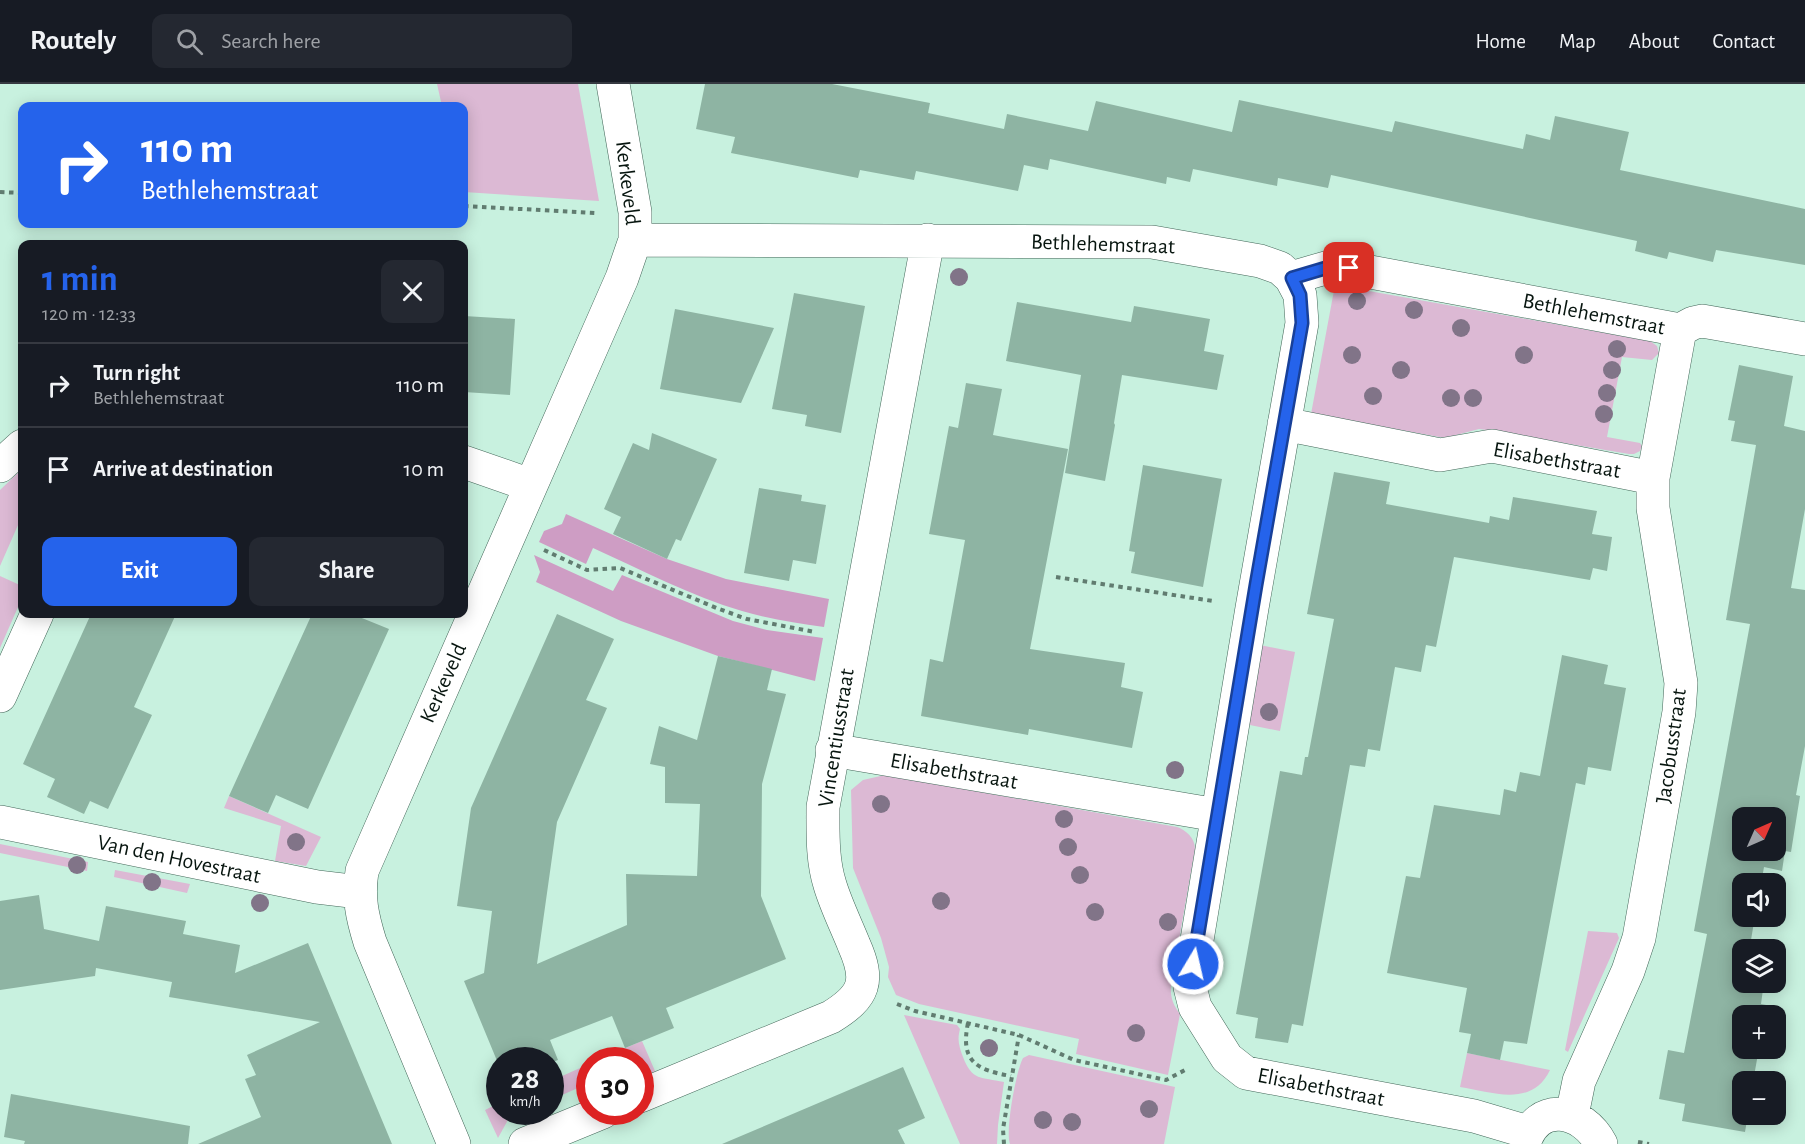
<!DOCTYPE html>
<html lang="en">
<head>
<meta charset="utf-8">
<style>
	:root { --surface:#171b24; --page:#242831; --text:#f1f3f6; --muted:#9ea1a6; --line:#363941; --accent:#2563eb }
	body { margin:0; font-family:"Alegreya Sans",sans-serif; background:var(--page); color:var(--text); height:100vh; display:flex; flex-direction:column; font-size:22px; white-space:nowrap }
	* { box-sizing:border-box; margin:0 }
	p { font-size:20px; color:var(--muted) }
	.icon { flex:none; width:33px; height:33px; fill:none; stroke:currentColor; stroke-width:2; stroke-linecap:round; stroke-linejoin:round }
	.map { position:relative; flex:1; overflow:hidden }
	.drawer { position:absolute; left:18px; top:156px; width:450px; height:378px; display:flex; flex-direction:column; background:var(--surface); border-radius:12px; box-shadow:0 3px 15px #0003 }
	.drawer>* { flex:none }
	.banner { position:absolute; left:18px; top:18px; width:450px; height:126px; border-radius:12px; box-shadow:0 3px 15px #0003; background:#2563eb; color:#fff; overflow:hidden }
	.needle { width:39px; rotate:45deg }
	.controls { position:absolute; left:1732px; top:723px; display:grid; gap:12px }
	.controls a { display:grid; place-items:center; width:54px; height:54px; border-radius:12px; background:var(--surface); box-shadow:0 3px 15px #0003; font-size:30px }
	.speed { position:absolute; left:486px; top:963px; display:flex; gap:12px; font-size:30px; font-weight:700; text-align:center }
	.speed>* { display:grid; place-content:center; width:78px; height:78px; border-radius:50%; background:var(--surface); box-shadow:0 3px 15px #0003; line-height:1 }
	.speed small { font-size:15px; font-weight:400 }
	.speed .limit { border:9px solid #d22; background:#fff; color:#111 }
	.pin { position:absolute; display:grid; place-items:center; width:51px; height:51px; color:#fff; margin:-26px; border-radius:12px; box-shadow:0 3px 9px #0006 }
	.me { position:absolute; width:66px; margin:-33px; rotate:9deg; stroke-linejoin:round; filter:drop-shadow(0 0 4px #0008) }
	.turn { display:flex; align-items:center; gap:21px; height:126px; padding:0 24px; font-size:27px }
	.turn .icon { width:78px; height:78px; stroke-width:2.5 }
	.turn b { display:block; font-size:42px; line-height:51px }
	.round { display:grid; place-items:center; flex:none; width:63px; height:63px; border-radius:12px; background:var(--page) }
	.headline { display:flex; align-items:center; justify-content:space-between; height:102px; padding:0 24px }
	h1 { font-size:36px; font-weight:700; line-height:45px; color:var(--accent) }
	.action { display:flex; gap:12px; margin-top:auto; padding:12px 24px }
	.action a { flex:1; height:69px; border-radius:12px; background:var(--accent); color:#fff; font-size:24px; font-weight:700; line-height:69px; text-align:center }
	.action a+a { background:var(--page); color:var(--text) }
	ul { padding:0; list-style:none }
	li { display:flex; align-items:center; gap:18px; height:84px; padding:0 24px; border-top:2px solid var(--line) }
	li div { flex:1 }
	li b { display:block; font-size:22px }
	li em { font-style:normal }
	header { display:flex; align-items:center; gap:36px; box-sizing:border-box; height:84px; padding:0 30px; background:var(--surface); border-bottom:2px solid var(--line) }
	header strong { font-size:28px }
	nav { display:flex; gap:33px; margin-inline-start:auto; font-size:21px }
	.search { width:420px; height:54px; background:var(--page); display:flex; align-items:center; gap:15px; box-sizing:border-box; padding:0 21px; border-radius:12px; color:var(--muted); font-size:22px }
	.map>svg:first-child { display:block }
	.green { fill:#dcb9d4 }
	.forest { fill:#ce9dc4 }
	.building { fill:#8eb4a3; fill-rule:evenodd }
	.lines { fill:none; stroke-linecap:round; stroke-linejoin:round }
	.minor-casing { stroke:#436759; stroke-width:34 }
	.path { stroke:#617c70; stroke-width:4; stroke-dasharray:4.5 4.5; stroke-linecap:butt }
	.minor { stroke:#fff; stroke-width:33 }
	.tree { fill:#817488 }
	.route-casing { stroke:#184099; stroke-width:15 }
	.route { stroke:#2563eb; stroke-width:10 }
	.labels { text-anchor:middle; dominant-baseline:central; stroke-width:5; stroke-linejoin:round; paint-order:stroke }
	.street-label { font-size:22px; fill:#07150f; stroke:#fff }
</style>
</head>
<body>
<header>
<strong>Routely</strong>
<div class="search"><svg class="icon" aria-label="search" viewBox="0 0 24 24"><circle cx="10" cy="10" r="6"/><path d="M15 15l6 6"/></svg>Search here</div>
<nav><a>Home</a><a>Map</a><a>About</a><a>Contact</a></nav>
</header>
<div class="map">
<svg width="1805" height="1060" viewBox="0 0 1805 1060">
	<rect width="100%" height="100%" fill="#c8f1df"/>
	<path class="green" d="M437,0h141l21,117 -135,-9v-86h-22z
		M1335,201l315,56 7,5 2,7 -7,7 -30,-3 -15,80 33,6 2,3 -2,5 -6,3h-5l-142,-24 -8,-1 -34,9 -134,-24z
		M22,385v47l-22,50v-76z
		M0,492l22,10v12l-22,50z
		M1260,561l35,7 -15,79 -35,-7z
		M885,691l292,52c9,3 18,11 18,22l-24,136c-1,12 2,20 9,29l-12,61 -92,-21 3,-15 -160,-35 -23,-9 -8,-18 1,-10 -8,-29 -28,-70 -2,-78 12,-10z
		M229,712l92,41 -15,29 -31,-5 6,-35 -57,-18z
		M0,760l88,18 -1,9 -87,-18z
		M115,786l75,14 -3,9 -73,-16z
		M1588,847l29,2 2,5 -51,114 -3,-2z
		M904,931l53,10 3,4c-3,11 -1,17 3,28 9,24 18,20 41,25l-6,43 -1,19h-37z
		M642,957l13,30 -5,3 -9,-4 -1,-10h-43z
		M1467,969l83,17c-18,38 -58,22 -90,17z
		M1029,971l146,32 -11,57h-154c-5,-13 6,-73 13,-86z
		M589,980v19l-38,17v-19z
		M499,1019l1,9h23l-14,6 -11,20 -13,-28z"/>
	<path class="forest" d="M566,430l101,45 59,20 103,20 -5,28c-28,-4 -55,-8 -82,-16 -51,-15 -100,-41 -149,-63l-7,16 -47,-22 5,-11 18,-7z
		M534,471l79,36 9,-16 111,46 34,9 56,8 -8,43 -97,-25 -97,-35 -85,-39 4,-10z"/>
	<path class="building" d="M705,0h127l98,19 -2,10 76,16 3,-15 81,17 8,-30 136,31 7,-32 153,32 3,-11 128,28 3,-15 24,6 5,-24 74,16 -9,38 185,39v56l-89,-15 -3,12 -44,-10 -2,7 -32,-8 2,-10 -306,-66 -3,13 -50,-10 -1,8 -84,-17 -3,13 -23,-5 -1,7 -116,-25 -2,11 -24,-5 -6,26 -102,-20 -2,9 -54,-10 -2,8 -127,-25 4,-16 -39,-8z
		M794,209l71,13 -24,127 -36,-7 2,-11 -35,-6z
		M1017,218l114,20 3,-16 76,13 -6,32 20,4 -7,35 -95,-15 -8,48 1,2 -10,56 -40,-8 16,-98 -75,-14z
		M675,225l99,19 -33,75 -81,-14z
		M464,232l51,3 -5,76 -46,-3z
		M1739,281l54,11 -9,50 21,5v78l-14,79 14,2v156l-9,49 4,1 -9,56 -6,-1 -3,20 -18,-4 -3,17h-18v32h12l-4,24 18,3 -1,7h-25v32h21l-3,22 16,3 -2,9h-32v32h16l-6,34h-10v32h5l-3,18 -63,-11 3,-17 -26,-5 9,-49 16,3 23,-119 -13,-3 56,-307 -24,-4 30,-175 -25,-4 4,-20 -7,-1zM1743,734h33v32h-33z
		M966,299l36,6 -9,46 75,14 -38,200 95,14 -4,24 22,5 -11,56 -103,-19 -1,6 -107,-19 9,-57 13,3 22,-122 -36,-6 20,-108 9,2z
		M652,349l65,26 -36,82 -5,-2 -9,20 -54,-25 8,-17 -17,-8 29,-66 16,7z
		M1143,381l79,14 -19,108 -72,-14 4,-21 -6,-1z
		M1334,388l56,10 -4,22 103,19 1,-7 19,4 4,-23 84,14 -5,23 20,3 -5,34 -14,-3 -3,12 -136,-23 -18,90 -10,-2 -5,27 -26,-5 -15,84 -12,-2 -3,18 -15,-2 -47,261 -11,-2 -4,19 -33,-5 3,-20 -22,-4 44,-243 22,4 3,-18h3l26,-138 -27,-5z
		M759,404l43,7 -1,6 25,4 -10,59 -23,-4 -4,21 -45,-8z
		M91,530h85l-42,93 18,8 -44,94 -18,-8 -6,13 -37,-17 8,-18 -32,-15z
		M312,530h40l37,15 -81,180 -32,-14 -8,18 -39,-17z
		M557,530l57,25 -28,61 21,8 -50,114 -20,142 90,-39 -1,-51 71,2 3,-72 -35,-1v-36l-15,-3 9,-38 38,14 21,-84 54,13 -5,21 19,4 -24,90 -1,112 25,63 -120,49 8,20 -49,20 -13,-32 -62,24 8,20 -8,3v-3h-50v8l-36,-87 20,-8 8,-62 -35,-5 14,-98z
		M1562,571l46,10 -4,19 22,4 -15,83 -23,-4 -3,18 -9,-2 -49,261 -23,-3 -4,19 -33,-7 4,-19 -12,-2 8,-44 -80,-15 19,-97 14,2 14,-73 66,10 4,-26 12,3 4,-20 20,4z
		M39,811l5,34 55,12 7,-35 80,15 -3,13 57,11 -5,28 73,-30 84,201h-194l63,-27 -16,-38 11,-4 -9,-20 73,-33 -151,-25 3,-15 -76,-14 -1,8 -95,14v-89z
		M903,983l22,51 -27,12 7,14h-183z
		M11,1010l179,32 -2,18h-164l1,-3 -21,-4z"/>
	<g class="lines">
		<g class="minor-casing">
			<path id="minor" d="M635,156l517,2 108,19 20,7 11,10 9,17 2,28 -50,285 -59,356 -3,23 5,20 32,51 19,15 228,43 54,16
				M1291,194l38,-11 20,1 331,62 13,-7 9,-2 103,18
				M1284,340l156,31 52,-9 161,32
				M464,378l66,23
				M0,382l22,-20
				M0,612l37,-82
				M832,666l385,65
				M0,738l317,65 42,5
				M640,1012l191,-79c34,-21 39,-36 23,-72 -8,-20 -18,-40 -24,-60 -8,-25 -7,-52 -7,-78l105,-567
				M1572,1031l7,-34 49,-110 11,-33 40,-226 2,-29 -28,-175v-30l27,-148
				M454,1060l-84,-202c-8,-26 -12,-44 -8,-71l260,-593 13,-38v-28l-22,-128
				M525,1060l78,-32
				M1524,1060c13,-44 59,-35 77,0"/>
		</g>
		<path class="path" d="M0,108l22,1
			M464,122l131,7
			M544,466l43,20 33,-2 99,41 28,10 68,13
			M1056,493l157,24
			M897,920l18,7 104,24 55,25 92,20 21,-11
			M968,939c-8,38 8,47 43,53
			M1638,1058l11,2
			M1004,1060l-1,-15 16,-94"/>
		<use href="#minor" class="minor"/>
	</g>
	<g class="tree">
		<circle cx="959" cy="193" r="9"/>
		<circle cx="1357" cy="217" r="9"/>
		<circle cx="1414" cy="226" r="9"/>
		<circle cx="1461" cy="244" r="9"/>
		<circle cx="1617" cy="265" r="9"/>
		<circle cx="1352" cy="271" r="9"/>
		<circle cx="1524" cy="271" r="9"/>
		<circle cx="1401" cy="286" r="9"/>
		<circle cx="1612" cy="286" r="9"/>
		<circle cx="1607" cy="309" r="9"/>
		<circle cx="1373" cy="312" r="9"/>
		<circle cx="1451" cy="314" r="9"/>
		<circle cx="1473" cy="314" r="9"/>
		<circle cx="1604" cy="330" r="9"/>
		<circle cx="1269" cy="628" r="9"/>
		<circle cx="1175" cy="686" r="9"/>
		<circle cx="881" cy="720" r="9"/>
		<circle cx="1064" cy="735" r="9"/>
		<circle cx="296" cy="758" r="9"/>
		<circle cx="1068" cy="763" r="9"/>
		<circle cx="77" cy="781" r="9"/>
		<circle cx="1080" cy="791" r="9"/>
		<circle cx="152" cy="798" r="9"/>
		<circle cx="941" cy="817" r="9"/>
		<circle cx="260" cy="819" r="9"/>
		<circle cx="1095" cy="828" r="9"/>
		<circle cx="1168" cy="838" r="9"/>
		<circle cx="1136" cy="949" r="9"/>
		<circle cx="989" cy="964" r="9"/>
		<circle cx="1149" cy="1025" r="9"/>
		<circle cx="1043" cy="1036" r="9"/>
		<circle cx="1072" cy="1038" r="9"/>
	</g>
	<g class="lines">
		<g class="route-casing">
			<path id="route" d="M1193,880l63,-379 46,-262 -2,-28 -8,-17 37,-11 20,1"/>
		</g>
		<use href="#route" class="route"/>
	</g>
	<g class="labels">
		<g class="street-label">
			<text transform="translate(628 99) rotate(83)">Kerkeveld</text>
			<text transform="translate(1103 160) rotate(2)">Bethlehemstraat</text>
			<text transform="translate(1594 230) rotate(11)">Bethlehemstraat</text>
			<text transform="translate(1557 376) rotate(10)">Elisabethstraat</text>
			<text transform="translate(443 599) rotate(-66)">Kerkeveld</text>
			<text transform="translate(836 654) rotate(-81)">Vincentiusstraat</text>
			<text transform="translate(1671 662) rotate(-82)">Jacobusstraat</text>
			<text transform="translate(954 687) rotate(10)">Elisabethstraat</text>
			<text transform="translate(179 775) rotate(12)">Van den Hovestraat</text>
			<text transform="translate(1321 1003) rotate(11)">Elisabethstraat</text>
		</g>
	</g>
</svg>
<div class="controls">
<a><svg class="needle" viewBox="-14 -14 28 28"><path d="M0-13l5 13h-10z" fill="#e53935"/><path d="M0 13l5-13h-10z" fill="#9ea1a6"/></svg></a>
<a><svg class="icon" aria-label="sound" viewBox="0 0 24 24"><path d="M4 9h4l5-4v14l-5-4H4zM17 9q2 3 0 6"/></svg></a>
<a><svg class="icon" aria-label="layers" viewBox="0 0 24 24"><path d="M12 4l9 5-9 5-9-5zM3 14l9 5 9-5"/></svg></a>
<a>+</a>
<a>−</a>
</div>
<div class="speed"><div>28<small>km/h</small></div><div class="limit">30</div></div>
<div class="pin" style="left:1349px;top:184px;background:#d93025"><svg class="icon" aria-label="arrive" viewBox="0 0 24 24"><path d="M6 21V4h12l-3 4 3 4H6"/></svg></div>
<svg class="me" style="left:1193px;top:880px" viewBox="-20 -20 40 40"><circle r="17" fill="#2563eb" stroke="#fff" stroke-width="3"/><path d="M0-11L8 9 0 5-8 9z" fill="#fff"/></svg>
<div class="banner">
<div class="turn"><svg class="icon" aria-label="right" viewBox="0 0 24 24"><path d="M7 20v-9h11M14 6l5 5-5 5"/></svg><div><b>110 m</b>Bethlehemstraat</div></div>
</div>
<section class="drawer">
<div class="headline"><div><h1>1 min</h1><p>120 m · 12:33</p></div><a class="round"><svg class="icon" aria-label="close" viewBox="0 0 24 24"><path d="M6 6l12 12M18 6L6 18"/></svg></a></div>
<ul>
<li><svg class="icon" aria-label="right" viewBox="0 0 24 24"><path d="M7 20v-9h11M14 6l5 5-5 5"/></svg><div><b>Turn right</b><p>Bethlehemstraat</p></div><em>110 m</em></li>
<li><svg class="icon" aria-label="arrive" viewBox="0 0 24 24"><path d="M6 21V4h12l-3 4 3 4H6"/></svg><div><b>Arrive at destination</b></div><em>10 m</em></li>
</ul>
<div class="action"><a>Exit</a><a>Share</a></div>
</section>
</div>
</body>
</html>
